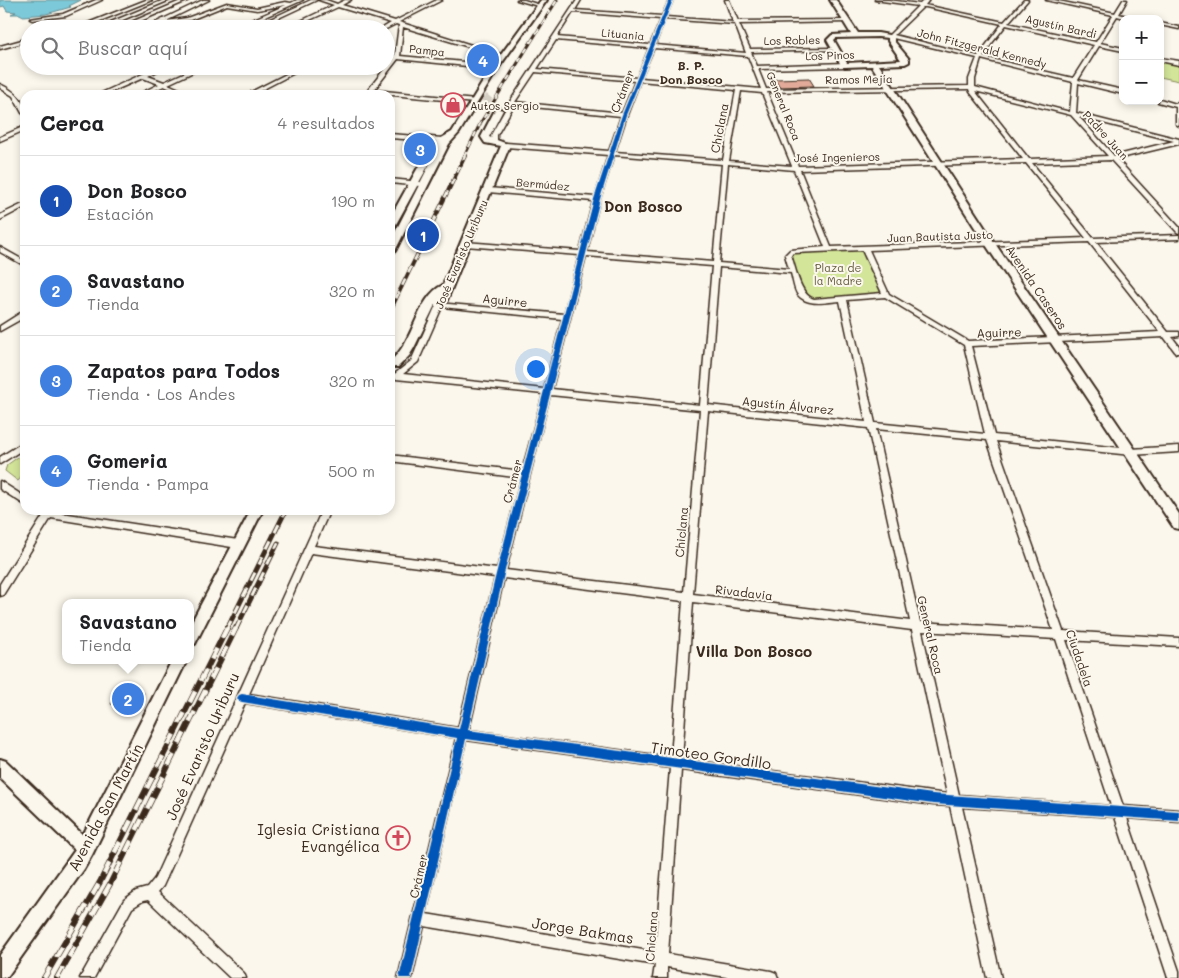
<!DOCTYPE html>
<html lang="es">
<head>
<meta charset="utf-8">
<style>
	body { margin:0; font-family:Mali,sans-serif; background:#f2f2f2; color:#202124 }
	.controls { position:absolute; right:15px; top:15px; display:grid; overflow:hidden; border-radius:10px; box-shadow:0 2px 8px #0003 }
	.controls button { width:45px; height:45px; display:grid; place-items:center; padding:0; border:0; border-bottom:1px solid #e0e0e0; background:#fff; color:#202124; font:25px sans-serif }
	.you { position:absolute; left:535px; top:368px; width:18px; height:18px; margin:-12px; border:4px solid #fff; border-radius:50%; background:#1a73e8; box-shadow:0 0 0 8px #1a73e833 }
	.badge { display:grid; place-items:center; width:32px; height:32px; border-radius:50%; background:#0b8043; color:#fff; font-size:16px; font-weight:700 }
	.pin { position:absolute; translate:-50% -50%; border:2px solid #fff; box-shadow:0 1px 5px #0006 }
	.popup { position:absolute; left:62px; top:599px; width:132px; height:65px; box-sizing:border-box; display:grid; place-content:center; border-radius:10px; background:#fff; filter:drop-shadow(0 1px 4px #0005); font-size:16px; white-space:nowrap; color:#757577 }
	.popup b { font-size:19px; color:#202124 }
	.popup::after { content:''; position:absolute; left:50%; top:100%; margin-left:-10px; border:10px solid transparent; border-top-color:#fff }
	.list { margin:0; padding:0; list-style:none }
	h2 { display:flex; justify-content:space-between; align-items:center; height:65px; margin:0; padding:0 20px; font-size:21px }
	h2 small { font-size:16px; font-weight:400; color:#757577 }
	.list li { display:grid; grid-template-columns:32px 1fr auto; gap:15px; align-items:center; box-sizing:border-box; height:90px; padding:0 20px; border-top:1px solid #e0e0e0 }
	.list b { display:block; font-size:19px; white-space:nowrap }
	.list p { margin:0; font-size:16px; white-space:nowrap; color:#757577 }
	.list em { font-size:16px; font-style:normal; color:#757577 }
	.icon { flex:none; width:28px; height:28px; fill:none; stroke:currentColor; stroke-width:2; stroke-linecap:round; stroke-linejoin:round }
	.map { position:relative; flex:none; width:1179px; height:978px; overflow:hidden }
	.search { position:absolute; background:#fff; box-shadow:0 2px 8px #0003; left:20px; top:20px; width:375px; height:55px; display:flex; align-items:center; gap:12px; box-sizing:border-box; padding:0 18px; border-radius:28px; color:#757577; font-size:19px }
	.panel { position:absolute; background:#fff; box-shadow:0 2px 8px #0003; left:20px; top:90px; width:375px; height:425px; border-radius:15px }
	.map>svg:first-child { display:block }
	.green { fill:#d3e599; stroke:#87885c }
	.water { fill:#7bc9d9; stroke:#61898e }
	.building { fill:#e2ab99; stroke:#3b2a1e }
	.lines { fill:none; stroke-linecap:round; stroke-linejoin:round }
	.secondary-tunnel { stroke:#d5cec3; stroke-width:8; stroke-dasharray:8 4; stroke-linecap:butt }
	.street-casing { stroke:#3b2a1e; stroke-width:3 }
	.secondary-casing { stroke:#3b2a1e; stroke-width:4 }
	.street { fill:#fbf7ec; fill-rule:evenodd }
	.secondary { fill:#fbf7ec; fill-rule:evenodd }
	.rail-far3-casing { stroke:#3b2a1e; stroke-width:3 }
	.rail-far2-casing { stroke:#3b2a1e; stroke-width:4 }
	.rail-far1-casing { stroke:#3b2a1e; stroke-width:5 }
	.rail-casing { stroke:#3b2a1e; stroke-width:6 }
	.rail-far3 { stroke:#fbf7ec; stroke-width:2; stroke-dasharray:5.5; stroke-linecap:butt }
	.rail-far2 { stroke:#fbf7ec; stroke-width:2.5; stroke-dasharray:7; stroke-linecap:butt }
	.rail-far1 { stroke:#fbf7ec; stroke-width:3; stroke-dasharray:9; stroke-linecap:butt }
	.rail { stroke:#fbf7ec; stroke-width:4.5; stroke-dasharray:12; stroke-linecap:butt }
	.cycleway-casing { stroke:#fbf7ec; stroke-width:3 }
	.cycleway { fill:#0057b8; fill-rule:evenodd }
	.labels { text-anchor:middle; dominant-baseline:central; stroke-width:4; stroke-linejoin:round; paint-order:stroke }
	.far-street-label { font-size:11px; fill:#3b2a1e; stroke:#fbf7ec }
	.far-poi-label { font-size:11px; fill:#3b2a1e; stroke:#fbf7ec; text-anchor:start }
	.far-park-label { font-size:11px; fill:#61593d; stroke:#fbf7ec }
	.far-quarter-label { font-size:12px; font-weight:bold; fill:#3b2a1e; stroke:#fbf7ec }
	.street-label { font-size:12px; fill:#3b2a1e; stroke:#fbf7ec }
	.far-district-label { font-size:15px; font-weight:bold; fill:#3b2a1e; stroke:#fbf7ec }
	.quarter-label { font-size:15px; font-weight:bold; fill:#3b2a1e; stroke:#fbf7ec }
	.near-street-label { font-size:15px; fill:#3b2a1e; stroke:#fbf7ec }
	.near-poi-label { font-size:15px; fill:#3b2a1e; stroke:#fbf7ec; text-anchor:end }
</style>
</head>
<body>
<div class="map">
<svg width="1179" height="978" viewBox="0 0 1179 978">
	<rect width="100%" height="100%" fill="#fbf7ec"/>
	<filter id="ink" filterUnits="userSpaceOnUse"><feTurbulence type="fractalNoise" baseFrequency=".02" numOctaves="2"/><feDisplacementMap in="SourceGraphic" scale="10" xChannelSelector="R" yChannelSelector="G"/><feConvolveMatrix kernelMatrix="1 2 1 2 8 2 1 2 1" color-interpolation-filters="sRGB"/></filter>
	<g filter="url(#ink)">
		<!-- green -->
		<path class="green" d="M1160,60L1179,64V81L1160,77Z
			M865,248L886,295L814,301L803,297L790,253Z
			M25,452V473L18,481L5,471L7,465Z"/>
		<!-- water -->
		<path class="water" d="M0,0H81L69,6L71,7L46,14L23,16L20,14H11L16,12L7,11L4,6L0,7Z"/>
		<!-- building -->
		<path class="building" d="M809,78L814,86L779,87L775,79Z
			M120,689L144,693L136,709L111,704Z"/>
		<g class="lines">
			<!-- secondary-tunnel -->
			<path class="secondary-tunnel" d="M484,97L499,110"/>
			<!-- street casing -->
			<g class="street-casing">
				<path id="street" d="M96,0H102L66,16L32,20L30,19L63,14Z
					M146,0H152L80,29H73Z
					M164,0H170L101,29H94Z
					M183,0H189L122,29H115Z
					M203,0H209L166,21L187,18L227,3L257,8L285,2L291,3L297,0H303L238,29H231L286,5L257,10L227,5L190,20L172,23H160L148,29H142Z
					M311,0H317L255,29H249Z
					M319,0H326L337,4L345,0H351L342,5L395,21L437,0H442L399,22L506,56L502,57L403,27L400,56L496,65L499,67L496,69L398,59L374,90L476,100L477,101L474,103L372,93L370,95H366L368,90L393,58H386V55H395L399,25L396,24L386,29H381L391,23L338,7L290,29H284L334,5Z
					M517,0H524L540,5L538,6Z
					M577,0H581L575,10L662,16L669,0H673L666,17L733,22L725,0H729L738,21L848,20V21L846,22L739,24L750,49L836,48L838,49L836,50L751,52L757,66L845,63L848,65L845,67L758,69L766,89L969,86V79L977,58L889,37V35L918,6L875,0H888L920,4L924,0H929L925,5L1004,22L1024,0H1028L1008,23L1096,42L1113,15L1046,0H1054L1115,13L1123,0H1127L1119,14L1138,19H1128L1117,16L1100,43L1123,48V51L1099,46L1078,80L1123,90V94L1078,83L1076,113L1179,139V144L1117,159L1179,227V233L1177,232L1111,160L1032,163L1093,238L1179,235V239L1096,242L1168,332H1179V336L1172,337L1179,346V353H1176L1164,337L971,346L994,435L1131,449L1179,446V452L1131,455L996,441L1063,631L1179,638V646L1066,640L1123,806L1179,810V822L1127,818L1179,971V978H1168L1115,817L962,807L1001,978H987L950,806L933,805L681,770L668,954L771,971L776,973L778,978H732L667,967V978H653L655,965L424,926L412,978H398L456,738L245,703L163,886L158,892L244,973L246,978H230L148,900L143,901L132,908L94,978H80L124,900L136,891L147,888L155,878L322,510H330L314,546L497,569L521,478L390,461V455L522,471L543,394L396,379L392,376L411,361L437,303L564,314L579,255L465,246L462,244L465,242L580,251L593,201L488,192L485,190L488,188L595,197L608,155L506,147L503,145L506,143L609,151L621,116L514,105L497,135V145L492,144L491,135L509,103ZM923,7H926L1002,24L978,56L894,35ZM573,12L661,19L650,45L557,37ZM665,19L735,24L746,53L655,45ZM1006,25L1094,45L1073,78L983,57L992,43ZM556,40L649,48L637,78L537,69ZM654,48L748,56L761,89L641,78ZM981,59L1073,82L1070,112L975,87V79ZM535,72L635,81L622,113L515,102ZM640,81L736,90L723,160L615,152L627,115ZM967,89H969L970,92L1023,159L798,166L767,92ZM741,91L762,93L792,166L729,161ZM975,91L1071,115L1108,156L1029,159ZM1079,117L1174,141L1114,156ZM614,155L722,164L713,262L587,252L600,199ZM1026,163L1086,238L831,247L800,170ZM728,164L794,170L825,247L790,250L785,255L789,269L719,263ZM1089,242L1160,332L968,341L889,294L869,250ZM862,250L882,293L814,299C800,295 796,269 791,255L794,253ZM586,256L712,266L700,405L552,389ZM719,267L791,273C793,280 794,290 798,295C808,307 827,302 840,301L866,422L708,405ZM885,297L964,345L985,434L875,423L847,300ZM442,307L562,319L544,389L403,374L418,362ZM550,395L700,410L684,592L506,570ZM708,411L868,428L910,621L693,594ZM876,429L987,440L1053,630L920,622ZM311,553L495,577L458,728L249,694ZM504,578L683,601L671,757L469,730ZM693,602L912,630L947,794L682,759ZM922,631L1056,639L1111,806L959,795ZM466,740L670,768L655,952L426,914Z
					M1160,23L1179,27V29L1160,25Z
					M29,38V41L0,49V46Z
					M1160,58L1179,61V65L1160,61Z
					M160,66H167L148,76L164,82L199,66H206L168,84L193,95H185L164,86L144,95H137L159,84L143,78L104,95H97Z
					M302,66H308L252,95H245Z
					M0,84C13,90 25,99 25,115L22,113L13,96L0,88Z
					M1160,99L1176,104L1179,101V126L1176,124V107L1158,102L1160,101Z
					M25,126V130L0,141V137Z
					M390,134L443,138L446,140L443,142L390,138Z
					M390,179L420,182L423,184L420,186L390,183Z
					M25,203V207L0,220V215Z
					M390,234L400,236L401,237L398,239L390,238Z
					M0,247L25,261V266L0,252Z
					M22,312H25V317L0,331V326Z
					M25,441V448L0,464V457Z
					M0,481L25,497V505L0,489Z
					M32,510H55V512L238,540L241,541L243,544L241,547L238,548L51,518L3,595L0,596V584L43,516L33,512Z"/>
			</g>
			<!-- secondary casing -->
			<g class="secondary-casing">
				<path id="secondary" d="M541,0H547L499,67L459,133L449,144L395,251L390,254V242L439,146L395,226L390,229V218L431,144L452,132L492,67Z
					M830,0H836L858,33H878L894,36V41L909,59V62L905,64L879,65L996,245L1179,514V529L1174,528L986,245L872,66L845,67L841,65L827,40L832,35L851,34ZM878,37L888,38V41L901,60L847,63L834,40L836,38Z
					M496,108L503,110L489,137L510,145L445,305L440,308L435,305L414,348L409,356L398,367H390V361C414,344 417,296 443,285L501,146L485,143L481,137Z
					M251,510H263L195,644L190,646V625Z
					M172,660H187L92,855L84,869L7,977L0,978V955L75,850L0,778V759L6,761L83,835Z"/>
			</g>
			<!-- street -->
			<use href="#street" class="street"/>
			<!-- secondary -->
			<use href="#secondary" class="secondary"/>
			<!-- rail-far3 casing -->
			<g class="rail-far3-casing">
				<path id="rail-far3" d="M464,157L481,122L557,0"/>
			</g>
			<!-- rail-far2 casing -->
			<g class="rail-far2-casing">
				<path id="rail-far2" d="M390,311L465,156"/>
			</g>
			<!-- rail-far1 casing -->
			<g class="rail-far1-casing">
				<path id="rail-far1" d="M227,629L286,510
					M236,629L278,543"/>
			</g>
			<!-- rail casing -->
			<g class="rail-casing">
				<path id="rail" d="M44,978L100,882L227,628
					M57,978L110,884L236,628"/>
			</g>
			<!-- rail-far3 -->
			<use href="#rail-far3" class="rail-far3"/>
			<!-- rail-far2 -->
			<use href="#rail-far2" class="rail-far2"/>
			<!-- rail-far1 -->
			<use href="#rail-far1" class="rail-far1"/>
			<!-- rail -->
			<use href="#rail" class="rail"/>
			<!-- cycleway casing -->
			<g class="cycleway-casing">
				<path id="cycleway" d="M669,0H673L626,115L600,199L504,574L468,730L933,794L1179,811V821L933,804L466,739L411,978H399L457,738L242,702L239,701L237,698L239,695L242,694L459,729L496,574L594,199L622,115Z"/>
			</g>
			<!-- cycleway -->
			<use href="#cycleway" class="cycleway"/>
		</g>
	</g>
	<!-- icons -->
	<defs>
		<g id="shop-ring" transform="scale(1.25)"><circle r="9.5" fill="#fbf7ec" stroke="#d1495b" stroke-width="1.5"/><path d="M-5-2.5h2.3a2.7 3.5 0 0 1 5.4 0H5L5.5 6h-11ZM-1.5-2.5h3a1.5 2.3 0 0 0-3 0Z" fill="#d1495b"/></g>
		<g id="church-ring" transform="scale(1.25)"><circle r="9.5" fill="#fbf7ec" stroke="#d1495b" stroke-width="1.5"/><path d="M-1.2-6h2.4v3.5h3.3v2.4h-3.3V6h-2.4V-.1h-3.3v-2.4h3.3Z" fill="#d1495b"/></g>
	</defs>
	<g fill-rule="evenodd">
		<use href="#shop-ring" x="453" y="105"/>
		<use href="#church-ring" x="398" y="838"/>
	</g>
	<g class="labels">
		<!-- far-street labels -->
		<g class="far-street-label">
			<text transform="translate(1061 26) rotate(13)">Agustín Bardi</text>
			<text transform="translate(623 34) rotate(5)">Lituania</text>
			<text transform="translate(792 40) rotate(-1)">Los Robles</text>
			<text transform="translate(982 48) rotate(14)">John Fitzgerald Kennedy</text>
			<text transform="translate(427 50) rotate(6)">Pampa</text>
			<text transform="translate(830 55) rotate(-2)">Los Pinos</text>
			<text transform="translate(859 79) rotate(-1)">Ramos Mejía</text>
			<text transform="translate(784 106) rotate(68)">General Roca</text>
			<text transform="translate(1106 135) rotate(48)">Padre Juan</text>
			<text transform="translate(837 157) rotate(-1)">José Ingenieros</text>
			<text transform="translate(543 184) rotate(5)">Bermúdez</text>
			<text transform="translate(940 236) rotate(-2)">Juan Bautista Justo</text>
			<text transform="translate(461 254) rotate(-67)">José Evaristo Uriburu</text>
		</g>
		<!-- far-poi labels -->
		<g class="far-poi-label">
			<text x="470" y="105">Autos Sergio</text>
		</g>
		<!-- far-park labels -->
		<g class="far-park-label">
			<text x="838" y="267">Plaza de<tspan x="838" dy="13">la Madre</tspan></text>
		</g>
		<!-- far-quarter labels -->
		<g class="far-quarter-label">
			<text x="691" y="65">B. P.<tspan x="691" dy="14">Don Bosco</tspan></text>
		</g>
		<!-- street labels -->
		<g class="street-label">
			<text transform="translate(622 91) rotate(-68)">Crámer</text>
			<text transform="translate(719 128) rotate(-79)">Chiclana</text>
			<text transform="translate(1037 287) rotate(56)">Avenida Caseros</text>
			<text transform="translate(505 300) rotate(6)">Aguirre</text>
			<text transform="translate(999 332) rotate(-2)">Aguirre</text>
			<text transform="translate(788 405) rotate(6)">Agustín Álvarez</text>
			<text transform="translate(512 481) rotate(-75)">Crámer</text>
			<text transform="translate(681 532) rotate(-85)">Chiclana</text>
			<text transform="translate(744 592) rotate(7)">Rivadavia</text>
			<text transform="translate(931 635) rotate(77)">General Roca</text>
			<text transform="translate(1080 658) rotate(71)">Ciudadela</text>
			<text transform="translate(418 876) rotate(-77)">Crámer</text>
			<text transform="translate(651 936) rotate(-86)">Chiclana</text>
		</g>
		<!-- far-district labels -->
		<g class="far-district-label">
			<text x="643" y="206">Don Bosco</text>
		</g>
		<!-- quarter labels -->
		<g class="quarter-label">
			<text x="754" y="651">Villa Don Bosco</text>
		</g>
		<!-- near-street labels -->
		<g class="near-street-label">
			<text transform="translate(202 746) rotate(-66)">José Evaristo Uriburu</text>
			<text transform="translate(711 755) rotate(8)">Timoteo Gordillo</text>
			<text transform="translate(105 807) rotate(-62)">Avenida San Martín</text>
			<text transform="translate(583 930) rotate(9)">Jorge Bakmas</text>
		</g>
		<!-- near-poi labels -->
		<g class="near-poi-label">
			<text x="380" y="829">Iglesia Cristiana<tspan x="380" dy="17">Evangélica</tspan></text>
		</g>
	</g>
</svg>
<div class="controls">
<button>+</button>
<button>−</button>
</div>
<div class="you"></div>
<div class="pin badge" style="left:423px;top:235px;background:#1a4fb4">1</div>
<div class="pin badge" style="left:128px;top:699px;background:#3f7fe0">2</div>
<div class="popup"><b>Savastano</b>Tienda</div>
<div class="pin badge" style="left:420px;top:149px;background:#3f7fe0">3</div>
<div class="pin badge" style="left:483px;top:60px;background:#3f7fe0">4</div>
<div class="search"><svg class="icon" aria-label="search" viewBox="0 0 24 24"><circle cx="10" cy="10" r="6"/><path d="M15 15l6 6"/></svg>Buscar aquí</div>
<section class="panel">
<h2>Cerca<small>4 resultados</small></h2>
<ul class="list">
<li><span class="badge" style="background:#1a4fb4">1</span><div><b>Don Bosco</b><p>Estación</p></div><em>190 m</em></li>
<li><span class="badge" style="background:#3f7fe0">2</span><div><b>Savastano</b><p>Tienda</p></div><em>320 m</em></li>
<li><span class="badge" style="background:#3f7fe0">3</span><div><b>Zapatos para Todos</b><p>Tienda · Los Andes</p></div><em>320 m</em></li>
<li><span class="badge" style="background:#3f7fe0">4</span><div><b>Gomeria</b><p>Tienda · Pampa</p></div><em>500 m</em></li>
</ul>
</section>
</div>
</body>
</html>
